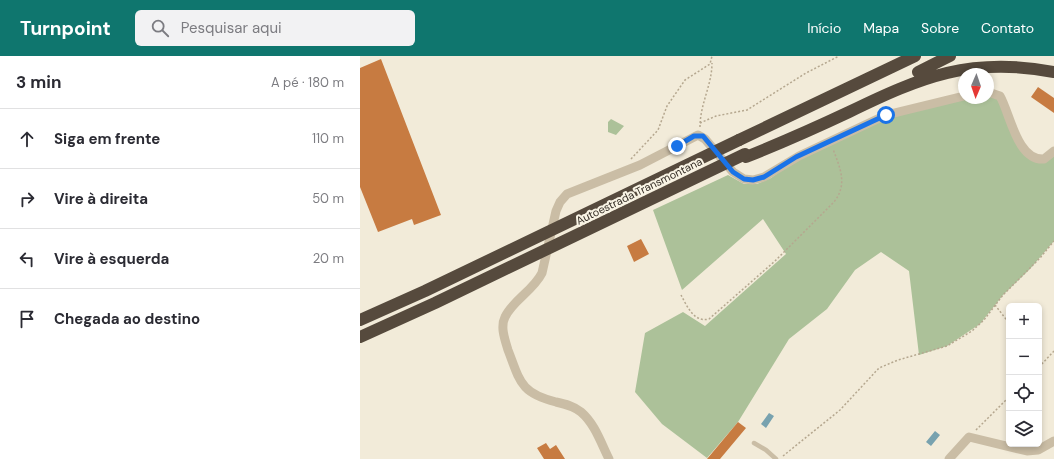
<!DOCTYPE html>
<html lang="pt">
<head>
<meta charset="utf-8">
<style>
	body { margin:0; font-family:"DM Sans",sans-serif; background:#f2f2f3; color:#2b2b33 }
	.controls { position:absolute; right:12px; bottom:12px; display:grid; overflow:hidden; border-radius:6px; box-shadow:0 2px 6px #0003 }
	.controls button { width:36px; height:36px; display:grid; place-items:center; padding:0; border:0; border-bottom:1px solid #e1e1e2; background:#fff; color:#2b2b33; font:20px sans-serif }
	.compass { position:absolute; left:598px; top:12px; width:36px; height:36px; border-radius:50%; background:#fff; box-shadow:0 2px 6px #0003; rotate:182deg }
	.stop { position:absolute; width:12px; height:12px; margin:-9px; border:3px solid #1a73e8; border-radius:50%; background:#fff }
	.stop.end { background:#1a73e8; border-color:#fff; box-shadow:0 1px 4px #0008 }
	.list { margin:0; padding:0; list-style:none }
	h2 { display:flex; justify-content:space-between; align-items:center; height:52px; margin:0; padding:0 16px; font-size:17px }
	h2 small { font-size:13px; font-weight:400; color:#7c7c81 }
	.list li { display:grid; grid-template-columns:26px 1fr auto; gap:12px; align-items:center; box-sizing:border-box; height:60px; padding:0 16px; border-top:1px solid #e1e1e2 }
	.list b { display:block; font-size:15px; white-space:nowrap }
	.list em { font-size:13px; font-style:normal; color:#7c7c81 }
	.icon { flex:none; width:22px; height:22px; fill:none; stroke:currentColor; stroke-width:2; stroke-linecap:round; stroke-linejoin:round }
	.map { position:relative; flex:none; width:694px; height:403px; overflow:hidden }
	header { display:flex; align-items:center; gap:24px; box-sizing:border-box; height:56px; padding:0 20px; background:#0f766e; color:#fff }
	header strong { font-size:19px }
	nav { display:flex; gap:22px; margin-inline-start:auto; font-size:14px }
	.search { width:280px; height:36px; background:#f2f2f3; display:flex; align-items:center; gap:10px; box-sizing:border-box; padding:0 14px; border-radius:6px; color:#7c7c81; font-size:15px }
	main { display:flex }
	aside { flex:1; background:#fff }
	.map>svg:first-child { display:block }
	.green { fill:#acc199 }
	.water { fill:#78a2af }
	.building { fill:#c77b41 }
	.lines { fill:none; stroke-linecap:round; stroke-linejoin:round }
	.path { stroke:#b5a78f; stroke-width:1.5; stroke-dasharray:2 2; stroke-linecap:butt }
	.service { stroke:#cabda5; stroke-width:4.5 }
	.minor { stroke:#cabda5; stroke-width:9 }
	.motorway { stroke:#564a3d; stroke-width:12 }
	.motorway-bridge { stroke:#564a3d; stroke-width:12 }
	.route { stroke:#1a73e8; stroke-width:5 }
	.labels { text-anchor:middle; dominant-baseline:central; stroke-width:4; stroke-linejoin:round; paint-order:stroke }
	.street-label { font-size:11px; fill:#352e26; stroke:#f9f4e5 }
</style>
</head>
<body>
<header>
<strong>Turnpoint</strong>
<div class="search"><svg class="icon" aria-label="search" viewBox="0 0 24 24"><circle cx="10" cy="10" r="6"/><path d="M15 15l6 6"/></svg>Pesquisar aqui</div>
<nav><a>Início</a><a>Mapa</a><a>Sobre</a><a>Contato</a></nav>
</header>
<main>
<aside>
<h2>3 min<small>A pé · 180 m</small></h2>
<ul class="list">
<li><svg class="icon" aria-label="ahead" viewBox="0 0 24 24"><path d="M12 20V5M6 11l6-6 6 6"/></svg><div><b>Siga em frente</b></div><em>110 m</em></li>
<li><svg class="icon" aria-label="right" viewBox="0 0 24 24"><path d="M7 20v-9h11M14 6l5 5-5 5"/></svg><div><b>Vire à direita</b></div><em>50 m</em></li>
<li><svg class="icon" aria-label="left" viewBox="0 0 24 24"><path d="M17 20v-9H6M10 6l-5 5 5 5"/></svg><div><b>Vire à esquerda</b></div><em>20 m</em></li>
<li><svg class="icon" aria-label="arrive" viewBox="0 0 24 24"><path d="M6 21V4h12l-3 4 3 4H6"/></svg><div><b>Chegada ao destino</b></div></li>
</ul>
</aside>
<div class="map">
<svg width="694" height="403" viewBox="0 0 694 403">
	<rect width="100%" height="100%" fill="#f2ebd9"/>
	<!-- green -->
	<path class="green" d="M628,39L636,41L670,103C680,109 686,108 694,99V185L670,213L643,239L620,268L587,290L559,299L549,215L521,196L495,214L467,253L429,283L378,366L347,402L302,368L275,336L285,277L323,256L345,270L426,198L403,163L322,234L293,154L368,119L384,128H397L411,122L430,108L520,64L604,42H628Z
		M251,63L264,70L256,79L248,76V66Z"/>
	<!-- water -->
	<path class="water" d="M409,357L414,360L406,372L401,368Z
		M575,375L580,379L571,390L566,386Z"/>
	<!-- building -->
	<path class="building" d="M21,3L81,159L54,169L52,163L18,176L0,131V12Z
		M678,31L694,42V57L671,41Z
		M281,183L289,198L274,206L267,190Z
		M378,366L386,372L360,403H347Z
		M186,387L190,393L196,389L205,403H184L177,392Z"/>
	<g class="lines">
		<!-- path -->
		<path class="path" d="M340,67L356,60L387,54L446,17L479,0
			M340,71C340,48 352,29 352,7
			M271,103L298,74L307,50L325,24L350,8L352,0
			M321,239C327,250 334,267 349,263L415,205L474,146C488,128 480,112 473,93
			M635,249L649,267
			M679,305L682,308
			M679,311L694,295
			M616,374L649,341
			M423,400L480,354L519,312L538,304L587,290L612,275L624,264L643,239L680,202L694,185"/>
		<!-- service -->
		<path class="service" d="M394,387L406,394L416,403"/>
		<!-- minor -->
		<path class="minor" d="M628,36L640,40C650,57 657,105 684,103L694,95
			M249,403C241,387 235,368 221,356C214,350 205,348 196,346C160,337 160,325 148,294C145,284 140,271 145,261C153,244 173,235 182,217L196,155L200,146L207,138L280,109L338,79L345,83L373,116L384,123L393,124L404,121L439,100L526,59L604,40
			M589,403L609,381L667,395L678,394L694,385"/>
		<!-- motorway -->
		<path class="motorway" d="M558,16L590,0
			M379,84L555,0
			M386,101C421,87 455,72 489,56C561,21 611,0 694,16"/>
		<!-- motorway-bridge -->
		<path class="motorway-bridge" d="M0,264L65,235L379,84
			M0,281L75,247L385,98"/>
	</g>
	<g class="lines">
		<!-- route -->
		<path class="route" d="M317,90L334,80H343L373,116L384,123L393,124L404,121L436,101L526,59"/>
	</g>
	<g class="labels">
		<!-- street labels -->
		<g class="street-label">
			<text transform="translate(279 135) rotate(-26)">Autoestrada Transmontana</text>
		</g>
	</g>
</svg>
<div class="controls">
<button>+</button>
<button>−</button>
<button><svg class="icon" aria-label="locate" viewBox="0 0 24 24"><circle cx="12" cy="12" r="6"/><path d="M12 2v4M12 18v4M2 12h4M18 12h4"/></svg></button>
<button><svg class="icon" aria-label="layers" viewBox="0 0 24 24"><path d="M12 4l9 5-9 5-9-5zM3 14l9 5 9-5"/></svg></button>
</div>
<svg class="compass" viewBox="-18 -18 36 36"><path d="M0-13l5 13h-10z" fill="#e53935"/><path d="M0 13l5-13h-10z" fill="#7c7c81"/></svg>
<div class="stop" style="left:526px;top:59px"></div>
<div class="stop end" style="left:317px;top:90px"></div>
</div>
</main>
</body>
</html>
